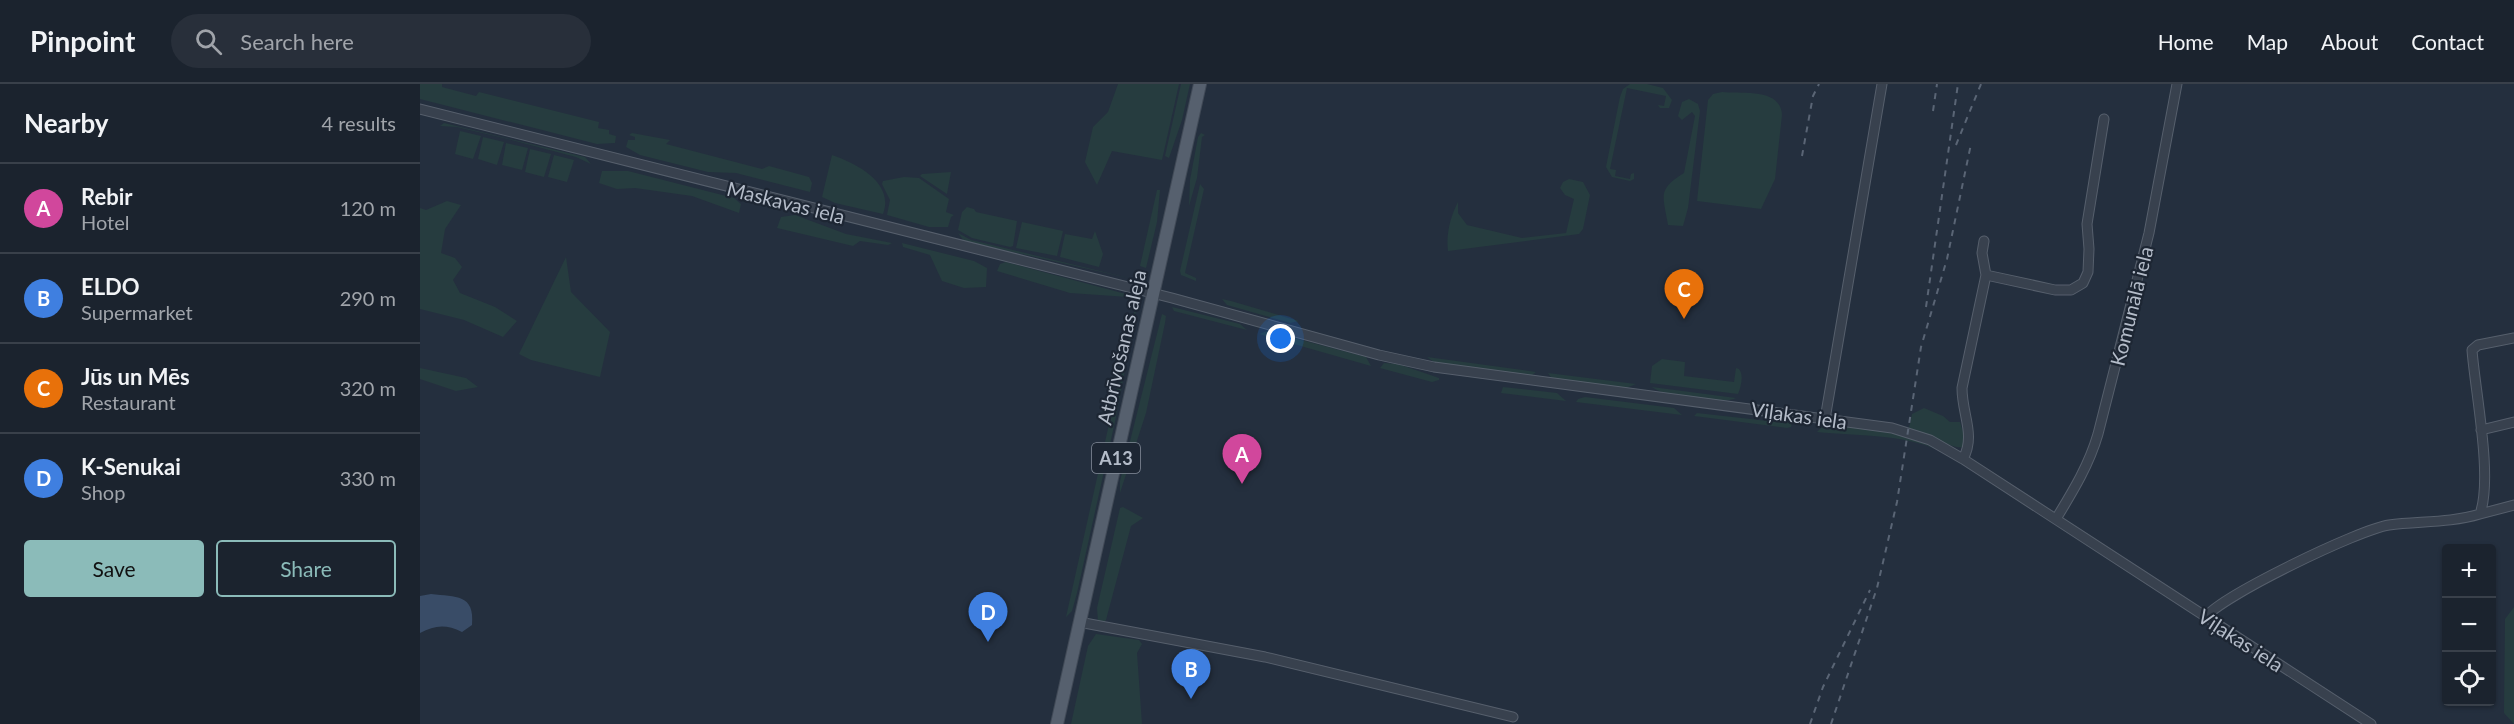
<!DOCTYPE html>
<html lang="en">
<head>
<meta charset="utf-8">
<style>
	body { margin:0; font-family:Lato,sans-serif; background:#282f3a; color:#f1f3f6 }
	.controls { position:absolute; right:18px; bottom:18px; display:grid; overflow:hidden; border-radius:6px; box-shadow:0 2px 4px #0004 }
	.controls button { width:54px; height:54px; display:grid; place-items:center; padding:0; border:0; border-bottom:2px solid #39404a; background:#1b232e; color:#f1f3f6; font:30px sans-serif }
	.you { position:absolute; left:861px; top:255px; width:21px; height:21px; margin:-15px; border:4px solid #fff; border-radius:50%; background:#1a73e8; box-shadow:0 0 0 9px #1a73e833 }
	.badge { display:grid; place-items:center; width:39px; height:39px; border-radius:50%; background:#8bbbb9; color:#fff; font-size:20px; font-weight:700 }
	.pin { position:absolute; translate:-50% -50px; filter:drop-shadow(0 2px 3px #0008) }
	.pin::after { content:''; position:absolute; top:32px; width:21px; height:18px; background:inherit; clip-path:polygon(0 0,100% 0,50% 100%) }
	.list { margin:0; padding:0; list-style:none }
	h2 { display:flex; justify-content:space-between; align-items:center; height:78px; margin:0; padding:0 24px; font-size:26px }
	h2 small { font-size:20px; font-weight:400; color:#a0a4aa }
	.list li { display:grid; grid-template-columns:39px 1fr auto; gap:18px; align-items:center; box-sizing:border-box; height:90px; padding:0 24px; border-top:2px solid #39404a }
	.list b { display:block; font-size:22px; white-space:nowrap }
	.list p { margin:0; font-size:20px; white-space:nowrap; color:#a0a4aa }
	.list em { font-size:20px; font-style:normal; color:#a0a4aa }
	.actions { display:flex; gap:12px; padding:18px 24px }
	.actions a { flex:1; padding:14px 0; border:2px solid #8bbbb9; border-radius:6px; text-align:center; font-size:21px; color:#8bbbb9 }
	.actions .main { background:#8bbbb9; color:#111 }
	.icon { flex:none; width:33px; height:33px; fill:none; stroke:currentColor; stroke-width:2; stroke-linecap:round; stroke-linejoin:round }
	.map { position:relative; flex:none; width:2094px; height:640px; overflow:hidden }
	header { display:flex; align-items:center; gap:36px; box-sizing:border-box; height:84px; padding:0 30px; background:#1b232e; border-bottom:2px solid #39404a }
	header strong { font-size:28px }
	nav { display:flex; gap:33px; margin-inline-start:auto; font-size:21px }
	.search { width:420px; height:54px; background:#282f3a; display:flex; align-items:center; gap:15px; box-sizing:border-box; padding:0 21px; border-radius:33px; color:#a0a4aa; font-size:22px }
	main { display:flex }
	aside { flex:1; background:#1b232e }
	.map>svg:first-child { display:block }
	.green { fill:#263c3f }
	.water { fill:#394c67 }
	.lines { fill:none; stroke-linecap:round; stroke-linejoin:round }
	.minor-casing { stroke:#565f6c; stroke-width:11 }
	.major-casing { stroke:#414a57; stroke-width:14 }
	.minor { stroke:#38414e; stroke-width:9 }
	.major { stroke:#56606e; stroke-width:12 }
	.rail { stroke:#5a6575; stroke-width:2; stroke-dasharray:6 6; stroke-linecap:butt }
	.labels { text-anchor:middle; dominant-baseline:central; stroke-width:4.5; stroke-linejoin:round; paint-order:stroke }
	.shield { fill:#1d2633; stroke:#878f9c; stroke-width:1.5 }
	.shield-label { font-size:18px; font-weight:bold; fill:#b4bcc9 }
	.street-label { font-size:20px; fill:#b4bcc9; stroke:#1d2633 }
</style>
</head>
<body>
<header>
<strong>Pinpoint</strong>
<div class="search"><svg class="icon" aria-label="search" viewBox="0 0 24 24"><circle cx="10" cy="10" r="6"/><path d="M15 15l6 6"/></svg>Search here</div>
<nav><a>Home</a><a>Map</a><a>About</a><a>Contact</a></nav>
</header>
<main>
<aside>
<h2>Nearby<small>4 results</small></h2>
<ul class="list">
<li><span class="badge" style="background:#d1479c">A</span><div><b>Rebir</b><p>Hotel</p></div><em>120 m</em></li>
<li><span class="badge" style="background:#3f7fe0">B</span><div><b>ELDO</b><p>Supermarket</p></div><em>290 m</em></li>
<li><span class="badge" style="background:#e8710a">C</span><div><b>Jūs un Mēs</b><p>Restaurant</p></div><em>320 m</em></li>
<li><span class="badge" style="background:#3f7fe0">D</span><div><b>K-Senukai</b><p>Shop</p></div><em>330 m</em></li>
</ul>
<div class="actions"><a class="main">Save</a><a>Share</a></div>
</aside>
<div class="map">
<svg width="2094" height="640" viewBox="0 0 2094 640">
	<rect width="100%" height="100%" fill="#242f3e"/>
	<!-- green -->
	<path class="green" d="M0,0H22V3L56,12L59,8L179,38L178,44L189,46V50L196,52L195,59L177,60L0,15Z
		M698,0H759L742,76L692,67L677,101L665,78L673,43L688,28Z
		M761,0H770L762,36L749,74L745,72Z
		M1210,0H1227L1243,4L1252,16L1249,24H1240L1238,21L1244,22L1246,12L1207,4L1190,85L1196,86L1195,92L1210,95L1211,90L1214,89V95L1210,97L1192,93L1186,83L1200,13L1203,5Z
		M1302,8C1323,10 1361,4 1362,31L1355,95L1341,125L1277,117L1288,16L1293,10Z
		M1269,15L1278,20L1280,27L1268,124L1263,142L1248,141C1243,111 1237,106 1264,89L1275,32L1272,28L1262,36L1258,32L1262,18Z
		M24,39L165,73L171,80L156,73L88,55L37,43L20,42Z
		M40,47L61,52L53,75L35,70Z
		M212,49L250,56L246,60L342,85L349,82L389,93L392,99L390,108L316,89L288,88L220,71L206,63L208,56H215V53L209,51Z
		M781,49L785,51L782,53L777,94L769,122L770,96L778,53Z
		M63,53L84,58L77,81L58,75Z
		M86,59L108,64L102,86L82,81Z
		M110,65L131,70L124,93L105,88Z
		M134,71L154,76L147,98L128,93Z
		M412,71C436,79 475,99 463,130L415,119L402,113Z
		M182,87H208L314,114L321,120L319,129L272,112L215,104L197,105L179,99Z
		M531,88L527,110L500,92L502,90Z
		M484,93L499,94L529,115L526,128L534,131L531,133L528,143H509L467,131L470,116L462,100L463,97Z
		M1149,95L1163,98L1170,111L1163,145L1159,150L1028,167C1026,151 1030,133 1038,118V129L1047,141L1102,154L1146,149L1154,115L1145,111L1140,104L1143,98Z
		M780,100L784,105L765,189L776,194V197L761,191L760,187Z
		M737,106H740L737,138L726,184L720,182Z
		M27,117L41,121L25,145L21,169L35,174L42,183L33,196L40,209L75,223L97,237L83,253L44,236L0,225V124L6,126Z
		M547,123L554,125L556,128L597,137L593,162L590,163L552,154L538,146L542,128Z
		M375,131L426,150L472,159L468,161L440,157L433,162L357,144L361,133Z
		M602,138L643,147L637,172L596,164Z
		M675,147L683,170L679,183L640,173L645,150L672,155Z
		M538,149L551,156L713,195L544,157Z
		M482,159L554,177L567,184L566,203L544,204L522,197L510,171L483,163Z
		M146,173L151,208L190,248L180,293L111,276L99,270Z
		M586,178L706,210L708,213L650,209L577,187L580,180Z
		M802,215L811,217L879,237L870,239L807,221Z
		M752,223L820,240L827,246L754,227Z
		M716,227L696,333L657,509L652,527L646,533L714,228Z
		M742,230L746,232L745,239L726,329L700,409V397Z
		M847,247L946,273L951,282L839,250Z
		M1007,273L1116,288L1111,292L1015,279Z
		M1242,275L1265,278L1264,292L1314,298L1316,284L1319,285C1324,291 1321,303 1318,310L1230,299L1232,282Z
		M964,279L978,280L1019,294V296L1012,298L960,284Z
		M0,284L46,294L58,303L36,307L0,295Z
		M1128,289L1216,300L1206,304L1132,295Z
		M1083,303L1137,309L1146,317L1081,309Z
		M1232,303L1316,314C1304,321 1242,312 1232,303Z
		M1165,313L1254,324L1262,331L1156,318L1158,315Z
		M1504,324L1523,332L1530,338H1540L1546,358L1544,363C1532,366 1503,348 1489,344L1492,330Z
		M1277,329L1357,338L1373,336L1371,343L1367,344L1274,332Z
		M1405,340C1444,343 1483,348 1518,366C1482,350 1437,352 1397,348Z
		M703,423L723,434L711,442L686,536L683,539L678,538L677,524L700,424Z
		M2094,523V640L2084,629L2085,535Z
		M676,550L719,556L722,560L717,569L722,640H651L668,562Z"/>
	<!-- water -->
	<path class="water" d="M11,510C36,513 55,510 52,541L42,548C26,540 15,541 0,549V512Z"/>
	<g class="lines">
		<!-- minor casing -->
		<g class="minor-casing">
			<path id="minor" d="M0,25L752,214L959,271L1014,283L1472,344L1510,356L1543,375L1951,640
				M1566,191L1635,206H1651L1663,199L1668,188L1669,165L1667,140L1684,35
				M1405,335L1462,0
				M2061,346L2094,338
				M1543,375C1556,351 1542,331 1542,304L1566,191L1562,169L1564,157
				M2060,430L2094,421
				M1636,435C1653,407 1669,381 1678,350L1729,149L1757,0
				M1785,534C1799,513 1940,445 1969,441C1999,437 2030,439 2060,430C2073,393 2055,307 2052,266L2058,261L2094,254
				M659,538L845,573L1093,633"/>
		</g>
		<!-- major casing -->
		<g class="major-casing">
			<path id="major" d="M637,640L780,0"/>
		</g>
		<!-- minor -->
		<use href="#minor" class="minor"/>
		<!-- major -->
		<use href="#major" class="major"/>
		<!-- rail -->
		<path class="rail" d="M1513,27L1517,0
			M1536,61L1561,0
			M1382,72L1393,12L1399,0
			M1506,223L1538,0
			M1390,640L1403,603L1450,506
			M1411,640L1457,504L1477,418L1501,263L1527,175L1551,60"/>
	</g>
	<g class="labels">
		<!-- shield labels -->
		<rect class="shield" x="672" y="359" width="48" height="30" rx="4.5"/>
		<g class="shield-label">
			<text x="696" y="374">A13</text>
		</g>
		<!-- street labels -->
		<g class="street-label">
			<text transform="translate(366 118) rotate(14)">Maskavas iela</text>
			<text transform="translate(1711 222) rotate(-76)">Komunālā iela</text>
			<text transform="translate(701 263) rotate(-77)">Atbrīvošanas aleja</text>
			<text transform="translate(1379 331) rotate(8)">Viļakas iela</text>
			<text transform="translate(1821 556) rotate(33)">Viļakas iela</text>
		</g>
	</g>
</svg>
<div class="controls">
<button>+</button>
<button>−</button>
<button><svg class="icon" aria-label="locate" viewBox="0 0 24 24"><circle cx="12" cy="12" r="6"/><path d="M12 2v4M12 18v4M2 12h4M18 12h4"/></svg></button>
</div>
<div class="you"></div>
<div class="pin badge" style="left:822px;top:400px;background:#d1479c">A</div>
<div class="pin badge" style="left:771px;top:615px;background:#3f7fe0">B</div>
<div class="pin badge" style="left:1264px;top:235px;background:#e8710a">C</div>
<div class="pin badge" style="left:568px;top:558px;background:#3f7fe0">D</div>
</div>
</main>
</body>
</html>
